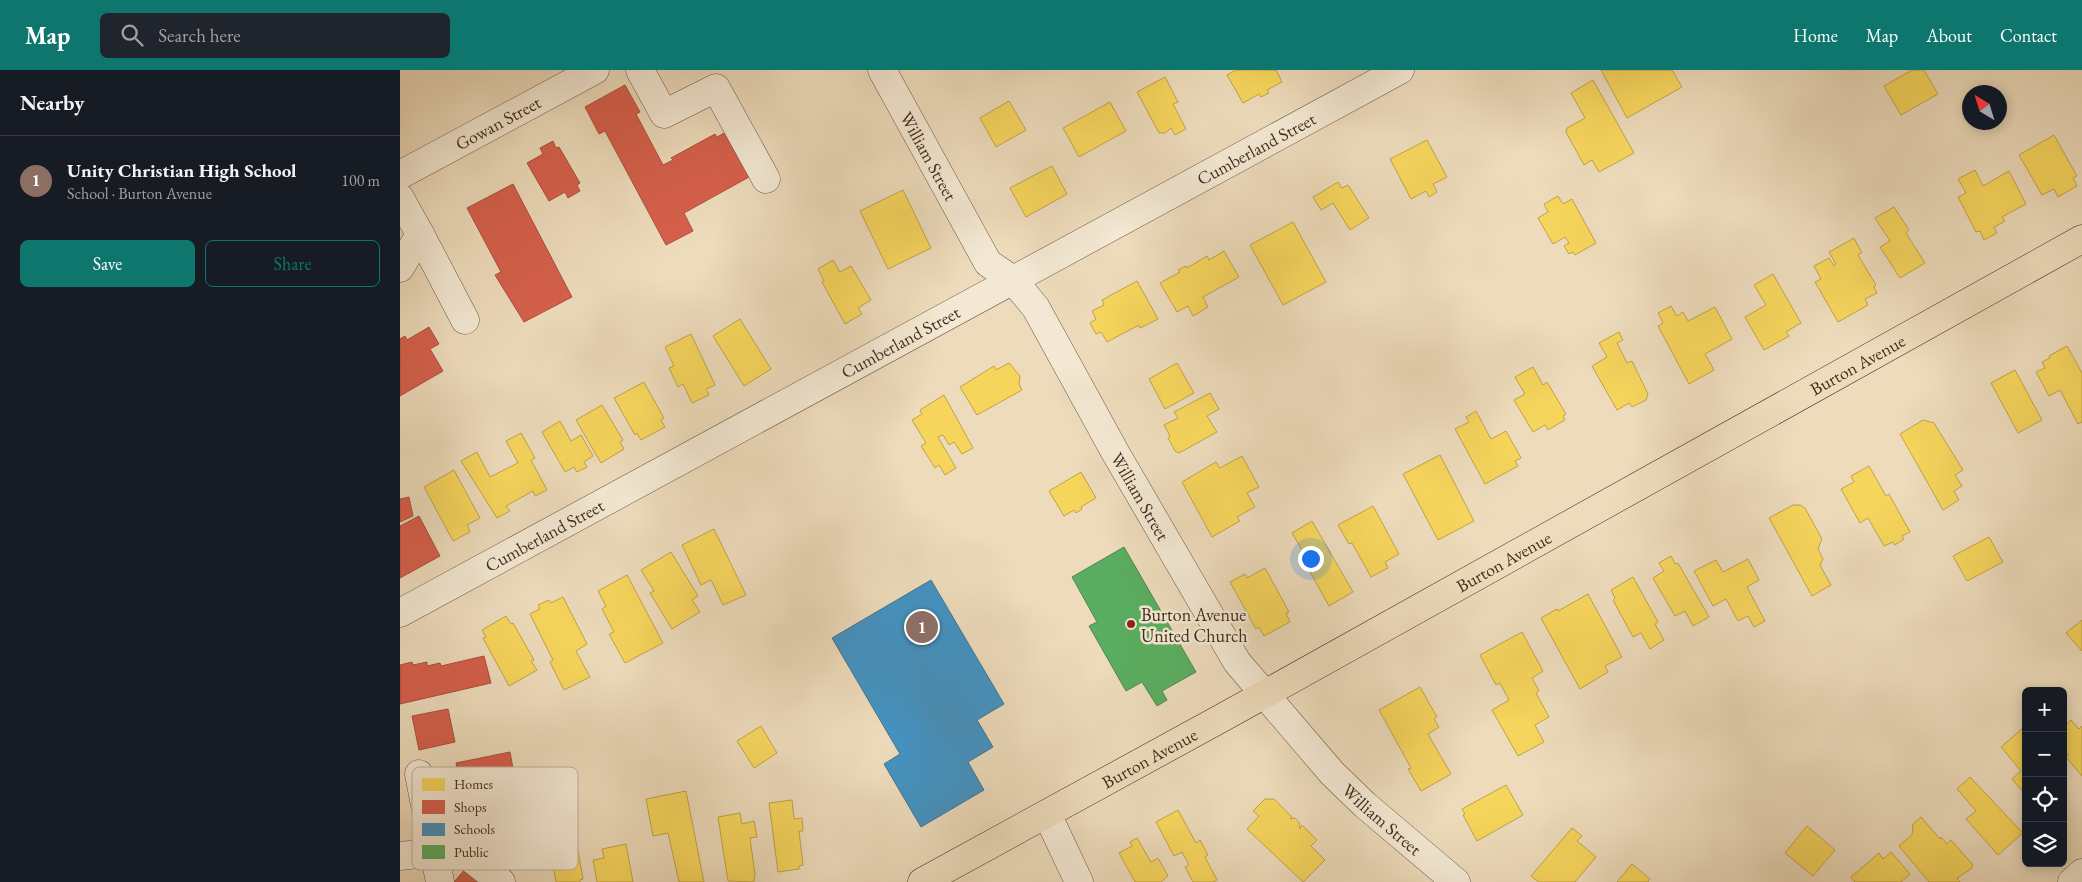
<!DOCTYPE html>
<html lang="en">
<head>
<meta charset="utf-8">
<style>
	body { margin:0; font-family:"EB Garamond",serif; background:#20242c; color:#f1f3f6 }
	.controls { position:absolute; right:15px; bottom:15px; display:grid; overflow:hidden; border-radius:8px; box-shadow:0 2px 12px #0003 }
	.controls button { width:45px; height:45px; display:grid; place-items:center; padding:0; border:0; border-bottom:1px solid #363941; background:#171b24; color:#f1f3f6; font:25px sans-serif }
	.compass { position:absolute; left:1562px; top:15px; width:45px; height:45px; border-radius:50%; background:#171b24; box-shadow:0 2px 12px #0003; rotate:322deg }
	.you { position:absolute; left:910px; top:488px; width:18px; height:18px; margin:-12px; border:4px solid #fff; border-radius:50%; background:#1a73e8; box-shadow:0 0 0 8px #1a73e833 }
	.badge { display:grid; place-items:center; width:32px; height:32px; border-radius:50%; background:#0f766e; color:#fff; font-size:16px; font-weight:700 }
	.pin { position:absolute; translate:-50% -50%; border:2px solid #fff; box-shadow:0 1px 5px #0006 }
	.list { margin:0; padding:0; list-style:none }
	h2 { display:flex; justify-content:space-between; align-items:center; height:65px; margin:0; padding:0 20px; font-size:21px }
	h2 small { font-size:16px; font-weight:400; color:#9ea1a6 }
	.list li { display:grid; grid-template-columns:32px 1fr auto; gap:15px; align-items:center; box-sizing:border-box; height:90px; padding:0 20px; border-top:1px solid #363941 }
	.list b { display:block; font-size:19px; white-space:nowrap }
	.list p { margin:0; font-size:16px; white-space:nowrap; color:#9ea1a6 }
	.list em { font-size:16px; font-style:normal; color:#9ea1a6 }
	.actions { display:flex; gap:10px; padding:15px 20px }
	.actions a { flex:1; padding:11px 0; border:1px solid #0f766e; border-radius:8px; text-align:center; font-size:18px; color:#0f766e }
	.actions .main { background:#0f766e; color:#fff }
	.icon { flex:none; width:28px; height:28px; fill:none; stroke:currentColor; stroke-width:2; stroke-linecap:round; stroke-linejoin:round }
	.map { position:relative; flex:none; width:1682px; height:812px; overflow:hidden }
	header { display:flex; align-items:center; gap:30px; box-sizing:border-box; height:70px; padding:0 25px; background:#0f766e; color:#fff }
	header strong { font-size:24px }
	nav { display:flex; gap:28px; margin-inline-start:auto; font-size:18px }
	.search { width:350px; height:45px; background:#20242c; display:flex; align-items:center; gap:12px; box-sizing:border-box; padding:0 18px; border-radius:8px; color:#9ea1a6; font-size:19px }
	main { display:flex }
	aside { flex:1; background:#171b24 }
	.map>svg:first-child { display:block }
	.homes { fill:#f6d55c; stroke:#c0a249 }
	.shops { fill:#d6604d; stroke:#aa503e }
	.schools { fill:#4393c3; stroke:#437491 }
	.public { fill:#5aae61; stroke:#53874c }
	.lines { fill:none; stroke-linecap:round; stroke-linejoin:round }
	.minor-casing { stroke:#6e5844; stroke-width:29 }
	.major-casing { stroke:#432c1c; stroke-width:29 }
	.minor { stroke:#f3e8d3; stroke-width:28 }
	.major { stroke:#eddbbb; stroke-width:28 }
	.poi-dot { fill:#8f2418; stroke:#f3e8d3; stroke-width:2 }
	.labels { text-anchor:middle; dominant-baseline:central; stroke-width:5; stroke-linejoin:round; paint-order:stroke }
	.street-label { font-size:18px; fill:#432c1c; stroke:#f3e8d3 }
	.poi-label { font-size:18px; fill:#432c1c; stroke:#f3e8d3; text-anchor:start }
	.key { fill:#f3e8d3; stroke:#beb09c; stroke-width:1 }
	.key-label { font-size:14px; fill:#432c1c }
</style>
</head>
<body>
<header>
<strong>Map</strong>
<div class="search"><svg class="icon" aria-label="search" viewBox="0 0 24 24"><circle cx="10" cy="10" r="6"/><path d="M15 15l6 6"/></svg>Search here</div>
<nav><a>Home</a><a>Map</a><a>About</a><a>Contact</a></nav>
</header>
<main>
<aside>
<h2>Nearby<small></small></h2>
<ul class="list">
<li><span class="badge" style="background:#8d6e63">1</span><div><b>Unity Christian High School</b><p>School · Burton Avenue</p></div><em>100 m</em></li>
</ul>
<div class="actions"><a class="main">Save</a><a>Share</a></div>
</aside>
<div class="map">
<svg width="1682" height="812" viewBox="0 0 1682 812">
	<rect width="100%" height="100%" fill="#eddbbb"/>
	<filter id="stains"><feTurbulence type="fractalNoise" baseFrequency=".004" numOctaves="4"/><feColorMatrix values="0 0 0 0 .2 0 0 0 0 .09 0 0 0 0 .02 0 0 0 .5 -.17"/></filter>
	<radialGradient id="worn" r=".72"><stop offset=".6" stop-color="#630" stop-opacity="0"/><stop offset="1" stop-color="#630" stop-opacity=".3"/></radialGradient>
	<!-- homes -->
	<path class="homes" d="M836,0H876L882,12L867,20L869,23L861,27L859,24L843,33L827,5Z
		M1201,0H1272L1282,17L1227,48Z
		M1512,0H1524L1538,24L1501,45L1484,16Z
		M765,7L778,32L773,34L786,59L775,65L771,58L765,63H759L737,22Z
		M1193,10L1234,83L1199,102L1192,90L1184,95L1166,62L1167,58L1185,48L1171,23Z
		M609,31L626,60L596,77L580,48Z
		M710,32L726,61L679,87L663,58Z
		M1654,65L1677,106L1673,108L1677,116L1658,127L1654,119L1642,125L1619,85Z
		M1027,70L1047,107L1033,114L1037,122L1029,127L1026,121L1011,129L990,89Z
		M652,96L667,124L626,147L610,118Z
		M1575,100L1583,116L1609,101L1626,134L1602,147L1605,151L1594,157L1597,163L1584,170L1580,161L1576,162L1558,127L1566,123L1558,109Z
		M938,112L942,118L948,115L969,148L950,160L933,133L921,140L913,127Z
		M503,120L531,178L488,199L460,141Z
		M1158,126L1163,134L1172,129L1196,173L1175,185L1173,182L1169,184L1164,176L1169,173L1165,167L1153,174L1138,148L1148,142L1144,134Z
		M1494,137L1509,160L1506,163L1525,193L1500,208L1480,177L1490,171L1475,148Z
		M893,152L926,212L883,235L850,175Z
		M1454,168L1462,183L1458,185L1476,215L1474,217L1477,223L1465,229L1468,235L1438,252L1415,212L1421,209L1414,196L1429,188L1434,196L1436,194L1429,182Z
		M824,181L839,207L803,227L808,237L793,246L788,236L777,242L760,213L780,202L778,200L786,196L787,198L807,186L809,190Z
		M433,190L440,202L451,196L471,230L458,238L462,244L445,254L422,212L424,211L418,199Z
		M1373,204L1401,253L1386,262L1389,266L1364,280L1345,247L1366,235L1354,215Z
		M737,211L758,249L740,258L739,255L707,272L701,262L696,264L690,253L696,249L692,241L704,235L702,230Z
		M1271,236L1277,246L1283,242L1288,251L1315,237L1332,269L1305,284L1314,300L1289,314L1258,256L1263,253L1258,243Z
		M340,249L371,299L344,316L313,266Z
		M1219,262L1223,270L1217,273L1227,293L1232,291L1248,324L1246,330L1232,337L1229,333L1217,340L1192,296L1207,287L1199,273Z
		M291,264L315,315L306,319L309,325L292,333L283,314L278,317L269,298L274,296L265,277Z
		M1667,276L1682,303V352L1678,354L1660,320L1649,326L1636,302L1645,298L1642,292L1650,288L1649,286Z
		M609,293L620,306L619,314L622,320L577,345L560,317L594,296L596,300Z
		M777,293L794,323L765,339L749,309Z
		M1133,297L1143,315L1147,312L1166,344L1163,346L1165,350L1148,360L1145,355L1133,362L1114,330L1125,324L1115,307Z
		M1615,300L1642,350L1618,363L1591,313Z
		M244,312L264,348L261,350L265,357L241,370L237,363L235,365L214,328Z
		M810,323L819,339L807,346L817,362L779,383L775,381L768,368L770,366L764,355L778,348L774,342Z
		M544,325L573,378L562,384L554,372L549,375L543,365L538,367L556,398L545,405L539,395L535,398L521,376L526,373L512,350L522,344L520,340Z
		M202,335L223,370L220,372L224,379L201,393L176,350Z
		M1076,341L1091,369L1106,361L1121,388L1115,391L1118,396L1085,414L1055,359L1069,352L1066,347Z
		M1523,350L1534,353L1563,400L1555,405L1562,416L1554,421L1559,430L1543,440L1500,364Z
		M160,351L171,371L181,365L193,386L184,392L187,397L177,402L174,397L165,402L142,362Z
		M121,363L135,388L131,390L147,420L135,426L133,421L106,436L110,441L97,448L61,391L77,382L90,407L118,393L106,371Z
		M1040,385L1074,451L1038,470L1003,404Z
		M842,386L859,417L847,423L855,437L837,447L840,451L812,467L782,412L816,392L820,398Z
		M1469,396L1486,426L1489,424L1510,462L1502,466L1504,469L1495,475L1493,472L1484,476L1468,448L1460,453L1441,419L1454,412L1451,406Z
		M54,400L80,448L67,455L70,462L53,471L24,417Z
		M681,402L696,428L681,437L682,439L676,443L674,440L664,446L649,421Z
		M1393,435H1400L1405,438L1422,469L1418,479L1423,489L1420,495L1431,515L1412,526L1369,448Z
		M973,436L999,484L985,492L988,498L971,507L952,473L949,474L938,455Z
		M912,451L953,522L929,536L899,482L902,480L892,463Z
		M314,459L346,525L323,535L311,510L301,515L282,475Z
		M1589,467L1603,492L1567,511L1553,486Z
		M271,482L298,526L292,530L300,542L272,559L250,523L254,521L241,500Z
		M1271,486L1275,494L1278,493L1309,547L1293,556L1285,541L1275,546L1253,508L1264,501L1259,493Z
		M1348,489L1359,510L1347,517L1365,551L1354,557L1348,546L1338,551L1326,529L1313,536L1294,501L1316,490L1323,502Z
		M865,498L889,542L886,543L890,552L864,566L859,557L856,559L830,512L845,504L847,508Z
		M227,505L263,573L225,593L209,564L214,562L202,539L206,536L198,521Z
		M1233,507L1258,552L1255,554L1264,570L1250,579L1241,563L1233,567L1213,530L1215,528L1211,520Z
		M1188,524L1222,587L1205,596L1208,602L1180,619L1141,548L1157,539L1158,541Z
		M163,527L187,574L176,581L190,607L164,620L150,592L153,590L130,544L140,539L138,535L149,530L151,533Z
		M106,546L111,554L113,553L134,590L131,591L137,600L109,616L83,568L86,567L82,560Z
		M1682,550V581L1666,563Z
		M1122,562L1143,601L1132,608L1139,621L1136,623L1149,647L1135,655L1144,672L1118,686L1092,640L1109,630L1100,613L1096,615L1080,585Z
		M1020,617L1037,647L1034,649L1039,657L1028,664L1051,704L1021,721L1008,699L1011,698L979,640Z
		M1671,650L1679,659L1682,656V706L1666,687L1669,685L1663,679V657Z
		M361,656L377,683L354,698L337,671Z
		M1624,657L1626,659V725L1612,709L1621,701L1601,677Z
		M1570,707L1623,763L1598,785L1566,749L1576,741L1557,719Z
		M1106,715L1123,745L1077,771L1063,745L1065,744L1062,739Z
		M286,721L304,812H279L268,763L253,766L246,729Z
		M865,729H874L892,747L890,749L895,748L899,752L900,759L902,755L917,770L911,776L925,790L903,812L847,759L859,746L853,741Z
		M392,730L394,749L402,748L403,761H399L403,795L399,796V799L378,802L369,733Z
		M778,740L796,773L800,770L808,785L805,787L817,810L813,812H793L785,797L789,795L782,782L774,786L756,752Z
		M340,743L342,754L354,751L357,767L350,768L355,804L354,812L328,811L318,747Z
		M159,745L161,755L173,752L183,809L180,810V812H156L146,757L150,756L149,747Z
		M1521,747L1540,769L1541,767L1547,774L1551,770L1573,795L1571,799L1557,808L1560,812H1529L1499,776L1512,765L1513,754Z
		M1407,756L1435,780L1413,806L1385,783Z
		M1172,758L1182,766L1177,771L1196,787L1175,812H1139L1131,806Z
		M737,768L751,792L758,788L768,806L761,812H735L719,783L732,776L730,772Z
		M226,774L233,812H197L193,790L204,788L202,779Z
		M1491,782L1510,804L1501,812H1455L1451,807L1479,783L1483,789Z
		M1232,794L1250,809L1248,812H1217Z"/>
	<!-- shops -->
	<path class="shops" d="M225,15L240,42L236,44L263,95L273,90L271,88L315,64L317,67L326,62L349,107L284,143L293,161L266,175L205,61L199,64L185,37Z
		M153,71L156,78L159,77L180,113L177,115L180,121L168,128L165,122L149,131L127,93L143,84L140,78Z
		M113,114L172,227L124,252L95,205L101,202L67,138Z
		M29,257L39,274L30,279L43,301L0,326V269L5,266L7,270Z
		M9,427L13,446L0,452V429Z
		M19,446L40,486L0,508V456Z
		M84,586L91,613L0,634V595L12,592L13,595L27,592V596L40,593L41,596Z
		M48,639L55,672L19,680L12,646Z
		M110,682L124,758L71,769L56,693Z
		M66,798L83,812H54Z"/>
	<!-- schools -->
	<path class="schools" d="M531,510L604,634L577,650L593,677L568,692L584,720L521,757L484,694L500,684L432,568Z"/>
	<!-- public -->
	<path class="public" d="M724,477L796,602L762,621L767,630L757,636L742,612L726,621L689,556L697,552L672,507Z"/>
	<g class="lines">
		<!-- minor casing -->
		<g class="minor-casing">
			<g id="minor">
				<path d="M240,0L264,44L316,18L366,109"/>
				<path id="s1" d="M482,0L588,193L613,210L636,238L715,382L837,592L932,703L965,735L1056,812"/>
				<path id="s2" d="M0,105L195,0"/>
				<path d="M0,128L20,164L0,198"/>
				<path d="M20,164L65,250"/>
				<path id="s3" d="M0,543L1000,0"/>
				<path d="M19,704L40,812"/>
				<path d="M647,744L679,812"/>
				<path d="M0,786L34,782L65,784L101,812"/>
				<path d="M1672,812L1682,803"/>
			</g>
		</g>
		<!-- major casing -->
		<g class="major-casing">
			<g id="major">
				<path id="s4" d="M522,812L829,644L1682,169"/>
			</g>
		</g>
		<!-- minor -->
		<use href="#minor" class="minor"/>
		<!-- major -->
		<use href="#major" class="major"/>
	</g>
	<!-- markers -->
	<circle class="poi-dot" cx="731" cy="554" r="5"/>
	<g class="labels">
		<!-- street labels -->
		<g class="street-label">
			<text stroke="none"><textPath href="#s2" startOffset="111">Gowan Street</textPath></text>
			<text stroke="none"><textPath href="#s3" startOffset="974">Cumberland Street</textPath></text>
			<text stroke="none"><textPath href="#s1" startOffset="98">William Street</textPath></text>
			<text stroke="none"><textPath href="#s3" startOffset="569">Cumberland Street</textPath></text>
			<text stroke="none"><textPath href="#s4" startOffset="1069">Burton Avenue</textPath></text>
			<text stroke="none"><textPath href="#s1" startOffset="502">William Street</textPath></text>
			<text stroke="none"><textPath href="#s3" startOffset="164">Cumberland Street</textPath></text>
			<text stroke="none"><textPath href="#s4" startOffset="664">Burton Avenue</textPath></text>
			<text stroke="none"><textPath href="#s4" startOffset="259">Burton Avenue</textPath></text>
			<text stroke="none"><textPath href="#s1" startOffset="908">William Street</textPath></text>
		</g>
		<!-- poi labels -->
		<g class="poi-label">
			<text x="741" y="544">Burton Avenue<tspan x="741" dy="21">United Church</tspan></text>
		</g>
	</g>
	<!-- legend -->
	<rect x="12" y="697" width="166" height="103" rx="8" class="key"/>
	<rect x="22" y="708" width="23" height="13" fill="#f6d55c"/>
	<rect x="22" y="730" width="23" height="14" fill="#d6604d"/>
	<rect x="22" y="753" width="23" height="13" fill="#4393c3"/>
	<rect x="22" y="775" width="23" height="14" fill="#5aae61"/>
	<g class="key-label">
		<text x="54" y="719">Homes</text>
		<text x="54" y="742">Shops</text>
		<text x="54" y="764">Schools</text>
		<text x="54" y="787">Public</text>
	</g>
	<rect width="100%" height="100%" filter="url(#stains)"/>
	<rect width="100%" height="100%" fill="url(#worn)"/>
</svg>
<div class="controls">
<button>+</button>
<button>−</button>
<button><svg class="icon" aria-label="locate" viewBox="0 0 24 24"><circle cx="12" cy="12" r="6"/><path d="M12 2v4M12 18v4M2 12h4M18 12h4"/></svg></button>
<button><svg class="icon" aria-label="layers" viewBox="0 0 24 24"><path d="M12 4l9 5-9 5-9-5zM3 14l9 5 9-5"/></svg></button>
</div>
<svg class="compass" viewBox="-18 -18 36 36"><path d="M0-13l5 13h-10z" fill="#e53935"/><path d="M0 13l5-13h-10z" fill="#9ea1a6"/></svg>
<div class="you"></div>
<div class="pin badge" style="left:522px;top:557px;background:#8d6e63">1</div>
</div>
</main>
</body>
</html>
